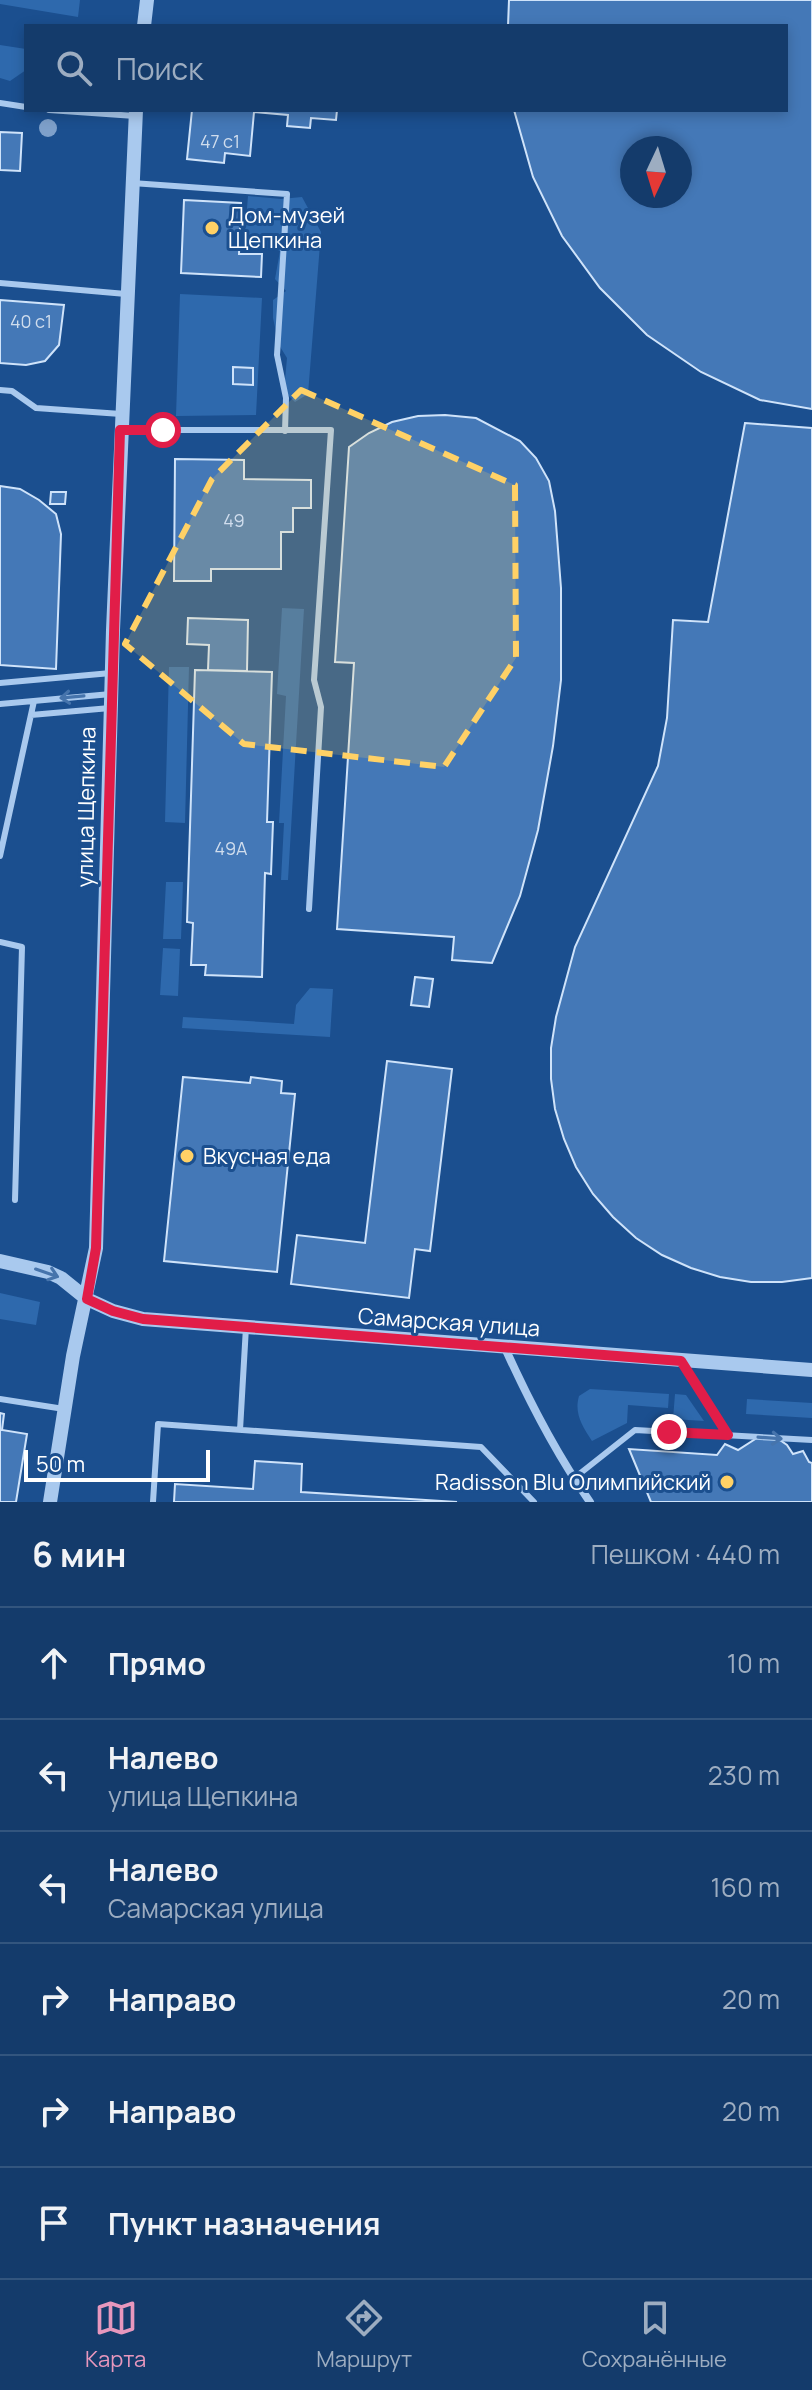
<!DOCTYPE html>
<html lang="ru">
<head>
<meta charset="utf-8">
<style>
	body { margin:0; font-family:Manrope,sans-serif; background:#1d4271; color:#f1f3f6 }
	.compass { position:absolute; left:620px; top:136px; width:72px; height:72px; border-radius:50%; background:#143b6b; box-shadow:0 4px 12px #0003; rotate:184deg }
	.scale { position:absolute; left:24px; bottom:20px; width:186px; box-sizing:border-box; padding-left:8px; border:4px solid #fff; border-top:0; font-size:22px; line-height:28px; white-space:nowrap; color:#fff; -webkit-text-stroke:6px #1b4f8f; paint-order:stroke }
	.stop { position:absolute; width:24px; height:24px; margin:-18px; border:6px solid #e11d48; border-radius:50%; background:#fff }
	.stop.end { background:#e11d48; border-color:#fff; box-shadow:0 2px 8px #0008 }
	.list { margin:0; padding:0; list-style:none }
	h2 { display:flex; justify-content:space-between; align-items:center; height:104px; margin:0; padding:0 32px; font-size:34px }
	h2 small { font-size:26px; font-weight:400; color:#9dadc1 }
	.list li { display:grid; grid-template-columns:52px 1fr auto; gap:24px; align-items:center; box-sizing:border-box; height:112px; padding:0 32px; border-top:2px solid #33557e }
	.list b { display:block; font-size:30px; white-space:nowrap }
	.list p { margin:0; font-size:26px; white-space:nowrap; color:#9dadc1 }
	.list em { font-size:26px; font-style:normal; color:#9dadc1 }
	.icon { flex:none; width:44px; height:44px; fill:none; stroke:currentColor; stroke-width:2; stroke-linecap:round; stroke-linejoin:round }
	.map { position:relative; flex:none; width:812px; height:1502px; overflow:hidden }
	.search { position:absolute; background:#143b6b; box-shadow:0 4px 12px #0003; left:24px; right:24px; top:24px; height:88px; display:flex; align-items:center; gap:20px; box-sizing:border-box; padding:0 28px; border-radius:0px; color:#9dadc1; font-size:30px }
	.sheet { height:776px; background:#143b6b }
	nav { display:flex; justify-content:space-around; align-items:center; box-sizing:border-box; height:112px; border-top:2px solid #33557e; background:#143b6b; font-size:22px; color:#9dadc1 }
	nav a { display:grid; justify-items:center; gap:4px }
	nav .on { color:#e797bd }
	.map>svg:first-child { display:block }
	.green { fill:#2e69ad }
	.building { fill:#4478b7; stroke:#cfe3fa; stroke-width:2; fill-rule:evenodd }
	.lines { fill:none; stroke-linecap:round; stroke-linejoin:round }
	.service { stroke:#a9c9ee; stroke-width:6 }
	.minor { stroke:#a9c9ee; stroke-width:8 }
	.tertiary { stroke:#a9c9ee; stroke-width:14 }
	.tree { fill:#7ea0ca }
	.oneway { stroke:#4674ac }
	.route { stroke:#e11d48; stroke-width:10 }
	.marked { fill:#ffd166; fill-opacity:0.2; stroke:#ffd166; stroke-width:6; stroke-dasharray:16 10; stroke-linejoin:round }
	.poi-dot { fill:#ffd166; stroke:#1b4f8f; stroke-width:3 }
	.labels { text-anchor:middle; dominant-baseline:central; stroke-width:6; stroke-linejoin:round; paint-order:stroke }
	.number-label { font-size:18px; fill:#d0dded }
	.poi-label { font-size:22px; fill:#fff; stroke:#1b4f8f; text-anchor:start }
	.street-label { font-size:22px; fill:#fff; stroke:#1b4f8f }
</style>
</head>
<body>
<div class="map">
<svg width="812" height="1502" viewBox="0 0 812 1502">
	<rect width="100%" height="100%" fill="#1b4f8f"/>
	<!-- green -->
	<path class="green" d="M0,0H80L78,17L0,4Z
		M0,45L26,49V70L10,81L0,78Z
		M248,196L281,199L302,197L321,232L308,394L295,402L284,391L287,358L279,345L273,318V300L286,291L275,279L280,251L244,244Z
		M180,294L262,298L256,415L176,416Z
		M282,608L304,609L288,880H281L284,823H279L286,696L277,694Z
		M169,667H189L185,823L165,822Z
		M166,882H183L181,939H163Z
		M163,948L180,949L178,996L160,995Z
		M310,988L333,989L330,1037L182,1028L183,1017L294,1024L296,1005Z
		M0,1293L40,1302L36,1325L0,1319Z
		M590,1389L669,1394L668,1408L628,1405L627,1423L592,1441C582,1426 574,1413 579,1396Z
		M675,1394L686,1395L704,1421L673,1419Z
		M747,1399L812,1403V1418L746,1414Z"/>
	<!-- building -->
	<path class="building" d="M509,0H812V409L760,400L701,372L647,335L600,288L562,236L533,177L514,110H786V26H508ZM632,148H680V196H632Z
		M192,110H337L336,120L311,118L310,128L287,126L288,115L254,112L250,156L225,153L224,163L187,159Z
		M0,132L22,133L20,171L0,170Z
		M184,200L241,203L239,254H262L261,277L181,273Z
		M0,300L64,305L59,345L45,361L26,365L0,363Z
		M233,367L253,368V385L233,384Z
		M445,415L476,418L520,441L536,458L549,481L555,511L561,588V680L553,746L538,830L520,896L492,963L452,960L454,937L337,929L354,663L335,662L349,447L369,433L392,422L418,416Z
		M745,423L812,428V1278L782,1282H751L720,1277L691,1268L662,1255L636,1238L613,1217L593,1194L576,1167L564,1139L555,1109L551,1079V1048L556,1017L575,947L658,766L667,718L673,620L708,622Z
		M175,459L244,460V479L311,480V508H293V532H281V569H211V581H174Z
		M0,486L20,489L39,500L56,514L61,534L56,669L0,665Z
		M51,492H66L65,504H50Z
		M188,618L248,620L247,671L208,670L209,645L187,644Z
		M195,670L272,672L267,822H273L271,874L265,873L262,977L205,975L206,965H191L193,923L187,922Z
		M415,977L433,979L429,1007L411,1005Z
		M387,1061L452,1069L430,1251L415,1249L409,1298L291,1284L297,1235L365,1243Z
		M183,1077L250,1083L251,1077L282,1081L281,1093L295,1094L277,1272L164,1261Z
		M0,1413L4,1414L2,1430L27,1434L16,1502H0Z
		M760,1436L777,1438L787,1445L793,1454L803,1451L809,1462L812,1463V1502H651L629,1449L717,1455L725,1444L738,1450Z
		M255,1461L302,1464L301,1492L457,1502H174L175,1484L253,1489Z"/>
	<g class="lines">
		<!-- service -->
		<path class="service" d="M0,103L26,107
			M49,110L135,116
			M132,183L287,194L277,355L286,398L285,431
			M0,283L126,294
			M0,390L12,391L36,408L121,414
			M124,430H331L314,680L321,707L309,909
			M0,683L111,673
			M0,704L111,694
			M31,715L110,708
			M0,856L34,701
			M0,942L22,947L15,1200
			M681,1361L728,1435
			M0,1399L64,1409
			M240,1430L246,1327
			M573,1479L635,1430L812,1440
			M153,1502L158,1424L481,1447L534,1502"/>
		<!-- minor -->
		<path class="minor" d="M505,1348C529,1401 556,1454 590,1502"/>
		<!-- tertiary -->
		<path class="tertiary" d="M144,26L147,0
			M0,1261L48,1272L61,1278L87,1299L113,1311L143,1319L812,1370
			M50,1502L73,1356L96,1248L113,630L136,110"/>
	</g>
	<!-- trees -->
	<circle class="tree" cx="48" cy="128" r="9"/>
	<!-- one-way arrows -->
	<defs><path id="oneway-shaft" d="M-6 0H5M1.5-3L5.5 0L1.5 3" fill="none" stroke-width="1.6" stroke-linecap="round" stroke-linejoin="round" transform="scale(2)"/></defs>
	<g class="oneway">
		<use href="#oneway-shaft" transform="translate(72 697) rotate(175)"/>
		<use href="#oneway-shaft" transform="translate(47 1273) rotate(19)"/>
		<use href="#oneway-shaft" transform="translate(770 1438) rotate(4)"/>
	</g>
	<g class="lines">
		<!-- route -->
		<path class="route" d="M163,430H120L96,1248L87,1299L113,1311L143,1319L681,1361L728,1435L669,1432"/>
	</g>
	<!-- marked area -->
	<path class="marked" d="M301,390L515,485L516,658L444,767L244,744L125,644L212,479Z"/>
	<!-- markers -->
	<g class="poi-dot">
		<circle cx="212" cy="228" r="8"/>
		<circle cx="187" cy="1156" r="8"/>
		<circle cx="727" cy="1482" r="8"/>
	</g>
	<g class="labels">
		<!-- number labels -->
		<g class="number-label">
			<text x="220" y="141">47 с1</text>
			<text x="31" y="321">40 с1</text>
			<text x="234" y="520">49</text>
			<text x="231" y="848">49А</text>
		</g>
		<!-- poi labels -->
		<g class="poi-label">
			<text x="228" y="215">Дом-музей<tspan x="228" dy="25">Щепкина</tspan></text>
			<text x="203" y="1156">Вкусная еда</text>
			<text x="711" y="1482" text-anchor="end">Radisson Blu Олимпийский</text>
		</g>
		<!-- street labels -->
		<g class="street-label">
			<text transform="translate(86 807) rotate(-89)">улица Щепкина</text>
			<text transform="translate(449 1322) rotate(4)">Самарская улица</text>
		</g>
	</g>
</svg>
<svg class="compass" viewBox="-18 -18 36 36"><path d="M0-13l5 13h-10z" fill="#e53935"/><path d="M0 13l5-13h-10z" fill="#9dadc1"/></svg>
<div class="scale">50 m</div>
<div class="stop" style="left:163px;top:430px"></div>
<div class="stop end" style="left:669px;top:1432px"></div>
<div class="search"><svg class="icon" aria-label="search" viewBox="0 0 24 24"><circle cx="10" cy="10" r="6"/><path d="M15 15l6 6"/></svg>Поиск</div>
</div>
<section class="sheet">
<h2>6 мин<small>Пешком · 440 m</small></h2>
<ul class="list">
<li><svg class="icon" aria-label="ahead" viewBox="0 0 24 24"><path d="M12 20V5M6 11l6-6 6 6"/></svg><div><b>Прямо</b></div><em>10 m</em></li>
<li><svg class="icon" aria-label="left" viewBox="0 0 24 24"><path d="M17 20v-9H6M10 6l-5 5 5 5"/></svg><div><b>Налево</b><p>улица Щепкина</p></div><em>230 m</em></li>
<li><svg class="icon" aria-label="left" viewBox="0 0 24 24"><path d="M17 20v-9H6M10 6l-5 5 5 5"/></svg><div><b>Налево</b><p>Самарская улица</p></div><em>160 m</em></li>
<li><svg class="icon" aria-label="right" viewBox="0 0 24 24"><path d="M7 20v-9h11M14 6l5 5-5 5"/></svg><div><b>Направо</b></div><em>20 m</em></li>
<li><svg class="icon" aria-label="right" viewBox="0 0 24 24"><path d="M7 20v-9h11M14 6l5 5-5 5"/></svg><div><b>Направо</b></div><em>20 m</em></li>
<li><svg class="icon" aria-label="arrive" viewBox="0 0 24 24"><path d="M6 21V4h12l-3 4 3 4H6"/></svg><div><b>Пункт назначения</b></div></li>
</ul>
</section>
<nav>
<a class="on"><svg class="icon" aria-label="map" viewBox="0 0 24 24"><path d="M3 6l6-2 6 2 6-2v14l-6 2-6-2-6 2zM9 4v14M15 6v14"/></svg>Карта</a>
<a><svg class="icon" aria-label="directions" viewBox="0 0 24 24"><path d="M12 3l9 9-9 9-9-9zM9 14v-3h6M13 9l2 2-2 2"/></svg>Маршрут</a>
<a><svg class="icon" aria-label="saved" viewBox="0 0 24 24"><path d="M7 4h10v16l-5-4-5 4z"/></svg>Сохранённые</a>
</nav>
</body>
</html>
